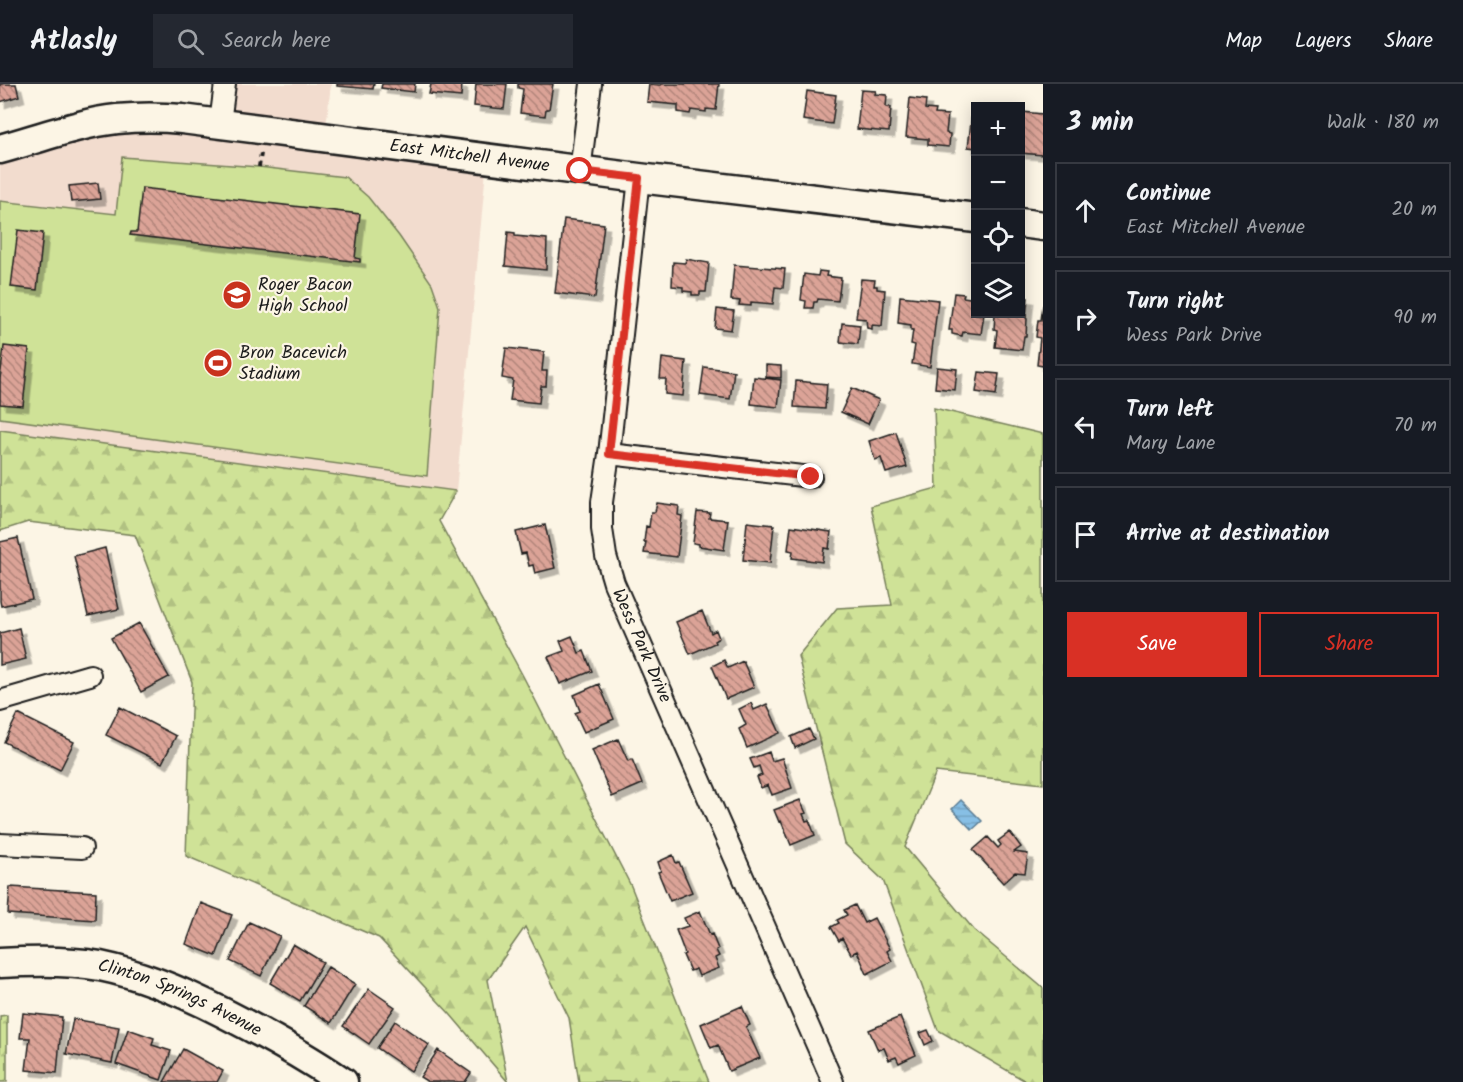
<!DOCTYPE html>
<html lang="en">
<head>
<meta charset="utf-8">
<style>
	body { margin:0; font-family:Kalam,sans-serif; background:#242831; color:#f1f3f6 }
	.controls { position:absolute; right:18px; top:18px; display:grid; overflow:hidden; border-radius:0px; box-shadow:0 3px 15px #0003 }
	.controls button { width:54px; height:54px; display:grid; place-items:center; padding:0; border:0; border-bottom:2px solid #363941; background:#171b24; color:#f1f3f6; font:30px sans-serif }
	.stop { position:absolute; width:18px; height:18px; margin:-14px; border:4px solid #d93025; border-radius:50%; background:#fff }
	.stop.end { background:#d93025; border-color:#fff; box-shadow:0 2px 6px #0008 }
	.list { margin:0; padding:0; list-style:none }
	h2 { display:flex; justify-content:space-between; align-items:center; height:78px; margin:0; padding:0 24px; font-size:26px }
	h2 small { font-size:20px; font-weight:400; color:#9ea1a6 }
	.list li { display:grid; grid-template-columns:39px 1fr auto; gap:18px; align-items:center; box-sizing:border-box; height:96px; margin:0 12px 12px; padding:0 12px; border:2px solid #363941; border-radius:0px }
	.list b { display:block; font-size:22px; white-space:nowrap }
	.list p { margin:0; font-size:20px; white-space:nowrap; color:#9ea1a6 }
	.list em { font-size:20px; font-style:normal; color:#9ea1a6 }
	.actions { display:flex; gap:12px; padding:18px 24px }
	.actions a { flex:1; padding:14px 0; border:2px solid #d93025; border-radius:0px; text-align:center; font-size:21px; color:#d93025 }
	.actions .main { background:#d93025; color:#fff }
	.icon { flex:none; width:33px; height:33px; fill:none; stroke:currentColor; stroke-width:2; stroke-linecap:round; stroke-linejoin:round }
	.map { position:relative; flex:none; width:1043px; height:998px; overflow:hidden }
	header { display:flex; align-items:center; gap:36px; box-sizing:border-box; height:84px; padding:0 30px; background:#171b24; border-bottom:2px solid #363941 }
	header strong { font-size:28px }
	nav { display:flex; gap:33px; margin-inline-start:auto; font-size:21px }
	.search { width:420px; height:54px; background:#242831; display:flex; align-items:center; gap:15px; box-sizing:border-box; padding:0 21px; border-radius:0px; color:#9ea1a6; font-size:22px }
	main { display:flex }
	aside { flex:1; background:#171b24 }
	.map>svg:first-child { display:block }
	.built { fill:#f2dcce }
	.forest { fill:url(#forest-firs); stroke:#767f5a; stroke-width:1.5 }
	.garden { fill:#cfe297; stroke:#767f5a; stroke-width:1.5 }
	.water { fill:url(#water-rules); stroke:#5c7e95; stroke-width:1.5 }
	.building { fill:url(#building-back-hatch); stroke:#1c1c1c; stroke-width:1.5; filter:url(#shadow) }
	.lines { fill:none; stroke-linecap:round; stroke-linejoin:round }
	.street-casing { stroke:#1c1c1c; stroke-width:24 }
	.secondary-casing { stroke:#1c1c1c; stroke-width:33 }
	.path { stroke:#1c1c1c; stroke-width:4; stroke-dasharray:4.5 4.5; stroke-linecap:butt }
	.street { stroke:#fcf5e5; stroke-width:20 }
	.secondary { stroke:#fcf5e5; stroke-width:28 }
	.route { stroke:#d93025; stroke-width:8 }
	.labels { text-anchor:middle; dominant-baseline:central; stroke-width:4.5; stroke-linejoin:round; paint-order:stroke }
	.street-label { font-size:18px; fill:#1c1c1c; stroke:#fcf5e5 }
	.poi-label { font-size:18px; fill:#1c1c1c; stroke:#fcf5e5; text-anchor:start }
</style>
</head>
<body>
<header>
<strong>Atlasly</strong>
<div class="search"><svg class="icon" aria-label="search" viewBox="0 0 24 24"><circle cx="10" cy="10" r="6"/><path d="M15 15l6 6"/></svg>Search here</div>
<nav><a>Map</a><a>Layers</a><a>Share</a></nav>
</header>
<main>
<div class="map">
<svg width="1043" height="998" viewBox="0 0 1043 998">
	<defs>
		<pattern id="forest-firs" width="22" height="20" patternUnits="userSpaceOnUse" patternTransform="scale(1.5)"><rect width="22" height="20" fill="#cfe297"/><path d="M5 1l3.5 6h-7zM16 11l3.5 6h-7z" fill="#b1c182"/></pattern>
		<pattern id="water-rules" width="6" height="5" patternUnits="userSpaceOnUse" patternTransform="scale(1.5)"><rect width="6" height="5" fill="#87bfe5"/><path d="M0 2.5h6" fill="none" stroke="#74a4c4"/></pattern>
		<pattern id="building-back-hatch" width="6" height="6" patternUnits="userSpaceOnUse" patternTransform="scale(1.5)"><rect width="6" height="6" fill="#dba397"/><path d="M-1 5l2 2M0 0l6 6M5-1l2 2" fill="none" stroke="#b1847a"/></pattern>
		<filter id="shadow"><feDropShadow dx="5.5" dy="5.5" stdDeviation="0" flood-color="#0004"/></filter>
	</defs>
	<rect width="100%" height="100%" fill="#fcf5e5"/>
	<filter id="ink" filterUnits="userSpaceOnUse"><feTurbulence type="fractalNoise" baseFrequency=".0167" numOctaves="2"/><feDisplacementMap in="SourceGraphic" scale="12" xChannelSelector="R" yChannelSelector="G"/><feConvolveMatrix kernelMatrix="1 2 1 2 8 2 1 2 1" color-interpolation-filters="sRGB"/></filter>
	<g filter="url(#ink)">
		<!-- built -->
		<path class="built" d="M225,0H331L325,52L487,75L456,407L0,346V65L87,40L220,39Z"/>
		<!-- forest -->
		<path class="forest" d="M934,324L1043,350V700L936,688L905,763L974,846L1043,904V998H1027L938,946L883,796L845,760L798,572L837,524L892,521L871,422L937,404Z
			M0,346L456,407L439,437L524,594L631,802L709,998H579L569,934L525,843L488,896L508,998L450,930L379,854L186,772L192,598L135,451L28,438L0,447Z
			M7,931V998H0V932Z"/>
		<!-- garden -->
		<path class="garden" d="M122,73L259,83L345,93L368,113L399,152L432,200L440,223L427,392L0,334V117L116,130Z"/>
		<!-- water -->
		<path class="water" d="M961,716L982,737L972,746L952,725Z"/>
		<!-- building -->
		<path class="building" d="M0,0H16L19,12L0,18Z
			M337,0H374L373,5L337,2Z
			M382,0H415L414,8L381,4Z
			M431,0H462L461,13L429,10Z
			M476,0H507L504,25L474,22Z
			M518,0H553L549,25H546L545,32L520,29L523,5L518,4Z
			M649,0L661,1V0H719L716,26L706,25V28L691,26L690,30L678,28V21L647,18Z
			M861,6L876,7L875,10L887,11L886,23H891L889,48L857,45Z
			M807,7L836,11L832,40L803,36Z
			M910,14L926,16L925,25L936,26L935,30L948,31L946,49L950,50L949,63L928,61V55L906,53Z
			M973,21L988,22H976V64L968,63Z
			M1022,28L1043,30V71L1020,69V46Z
			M98,99L100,115L71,118L69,102Z
			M142,104L360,130L355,174L360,175V178L130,151L131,148H137Z
			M564,135L604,140L595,214L555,209Z
			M18,146L43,149L37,206L11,203Z
			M508,148L515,149V152L547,155L546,186L505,182Z
			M686,175L709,179L706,208H700V211H692V208L683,207V203L672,202L673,178L685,179Z
			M734,181L785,185L783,204L775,203L773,220L751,218V222L739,221L740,217L731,216Z
			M819,187L827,188L826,192L841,194L838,217L818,215L817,218H814L813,224H805L806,217L801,216L804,190L818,192Z
			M861,195L875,196L874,202H877V205L885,206L882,242L872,241V245L867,244L866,235L856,234Z
			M954,209L964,210L963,213L976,215V230H984L981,250L963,248L962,252L952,250V246H949Z
			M900,212L938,216L930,283L912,280L915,261L911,260L913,246H911V241L898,239Z
			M1020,213L1028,214L1026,234L1027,235L1026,252H1024L1022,266L995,263L997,246L994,245L995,230H1020Z
			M1043,221V282L1037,281L1040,254L1036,253L1038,236H1041Z
			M717,225L734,227L731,246L715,244Z
			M842,239L860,241L858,260L840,258Z
			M4,262L29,265L23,322L0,320V295Z
			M506,264L544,268L542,287H547L546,302H541L539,319L510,316L513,296L502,294Z
			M662,274L686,277L683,312L665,310L666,295H660Z
			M766,281L781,282V294L766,293Z
			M704,283L734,287L730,315L700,311Z
			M937,283L957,285L955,306L935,304Z
			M979,288L999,290L996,311L976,308Z
			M754,293L781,296L778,323L751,320Z
			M796,297L827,300L825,325L794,323Z
			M852,304L879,316L868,340L841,328Z
			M896,348L907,383L886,389L881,374L875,376L869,357Z
			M657,419L679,422L678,431L682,432L677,473L644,469L646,458H644L646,442L649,443L651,428H655Z
			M697,428L710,429L709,434L728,436L724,466L699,462V460L693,459Z
			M747,438L774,441L770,479L743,476Z
			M545,441L555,484L535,489L533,481L529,482L526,469L521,470L516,448Z
			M791,442L831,448L829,465L824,464L822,478L792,474L793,467L788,466Z
			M18,454L32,515L1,522L0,517V458Z
			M105,464L119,525L88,532L74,472Z
			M702,527L711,549L716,546L719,554L714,557L715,559L690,570L676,538Z
			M139,539L169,593L141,608L111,554Z
			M19,544L26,575L0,581V549Z
			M572,552L579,569L584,567L592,587L560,600L548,573L564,567L560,557Z
			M724,576L728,584L743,577L754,603L726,615L712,582Z
			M599,600L614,635L584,648L575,629L580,627L574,611Z
			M751,619L754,626L767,620L780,649L747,664L739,645L746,641L739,625Z
			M120,623L176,652L162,679L106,651Z
			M18,630L74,658L60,686L4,658Z
			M809,645L814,655L795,664L791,653Z
			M618,655L628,677L632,675L642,700L612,713L592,666Z
			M769,668L772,677L782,674L792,704L772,711L768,701L761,704L757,693L762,691L759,682L754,684L750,675Z
			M800,716L806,729L803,730L806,737L809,736L815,751L791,761L781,737L779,738L774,726Z
			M1010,748L1021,763L1014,768L1028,770L1025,789L1015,788L1003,799L973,766L988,753L998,764L1001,761L998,757Z
			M673,771L676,779L679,778L692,808L670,817L658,788L661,787L658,778Z
			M10,803L96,808L95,836L8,830Z
			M201,819L232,831L216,872L186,860Z
			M855,821L864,839L874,834L890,865L887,867L892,877L867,890L857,867L851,870L842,854L839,857L831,843L839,839L837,836L847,831L844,826Z
			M700,827L710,851L712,850L718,865L716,866L719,872L715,874L719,884L699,892L696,885L690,887L683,871L685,870L676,846L688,842L684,834Z
			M249,838L280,852L261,892L230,877Z
			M293,860L323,878L300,917L270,899Z
			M328,883L355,900L331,939L304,922Z
			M369,905L395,923L369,960L343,942Z
			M742,922L750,941L746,943L760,974L729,987L718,961L711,964L701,940Z
			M23,929L62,933L57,989L26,986L30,954H20Z
			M900,933L916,971L899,979L896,973L889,976L884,964L878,966L869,946Z
			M73,935L119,943L112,979L66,970Z
			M395,937L429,961L411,987L377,964Z
			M128,945L154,954L152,961L171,967L161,996L116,980Z
			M928,946L933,957L925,961L920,949Z
			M183,965L223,987L217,998H164Z
			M438,966L471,989L465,998H428L420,993Z"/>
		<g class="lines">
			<!-- street casing -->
			<g class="street-casing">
				<g id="street">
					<path d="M220,39L225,0"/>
					<path d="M580,87L591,0"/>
					<path id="s1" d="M639,94L609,370L602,418V445L606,472L614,499L833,998"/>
					<path d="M609,370L811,393"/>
					<path d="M0,617L90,591"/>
					<path d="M0,760L82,764"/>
				</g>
			</g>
			<!-- secondary casing -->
			<g class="secondary-casing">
				<g id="secondary">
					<path id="s2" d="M0,65C37,55 79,39 117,35C139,33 160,33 182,35L639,94L976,134"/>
					<path d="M1020,139L1043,142"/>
					<path id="s3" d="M0,879C33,877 67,876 100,882C144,891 185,909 224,929C265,950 305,972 343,998"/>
				</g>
			</g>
			<!-- path -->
			<path class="path" d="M259,83L261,69"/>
			<!-- street -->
			<use href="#street" class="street"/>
			<!-- secondary -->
			<use href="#secondary" class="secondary"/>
		</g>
	</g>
	<g class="lines" filter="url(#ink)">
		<!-- route -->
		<path class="route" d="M580,87L639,94L609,370L811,393"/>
	</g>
	<!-- icons -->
	<defs>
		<g id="school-disc" transform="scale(1.5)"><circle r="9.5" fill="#c8321e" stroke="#fcf5e5"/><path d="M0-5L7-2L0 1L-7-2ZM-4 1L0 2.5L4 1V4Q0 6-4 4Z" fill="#fff"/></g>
		<g id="stadium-disc" transform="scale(1.5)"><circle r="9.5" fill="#c8321e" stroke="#fcf5e5"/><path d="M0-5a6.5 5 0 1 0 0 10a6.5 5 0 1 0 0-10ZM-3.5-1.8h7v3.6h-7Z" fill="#fff"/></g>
	</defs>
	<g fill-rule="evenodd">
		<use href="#school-disc" x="237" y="211"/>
		<use href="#stadium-disc" x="218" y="279"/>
	</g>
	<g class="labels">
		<!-- street labels -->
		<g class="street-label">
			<text stroke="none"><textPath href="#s2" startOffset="476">East Mitchell Avenue</textPath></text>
			<text stroke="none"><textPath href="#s1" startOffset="477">Wess Park Drive</textPath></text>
			<text stroke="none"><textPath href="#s3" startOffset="186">Clinton Springs Avenue</textPath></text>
		</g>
		<!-- poi labels -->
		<g class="poi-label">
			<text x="258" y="201">Roger Bacon<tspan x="258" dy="21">High School</tspan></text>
			<text x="239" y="269">Bron Bacevich<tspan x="239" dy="21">Stadium</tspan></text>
		</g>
	</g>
</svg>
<div class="controls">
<button>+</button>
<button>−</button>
<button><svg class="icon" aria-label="locate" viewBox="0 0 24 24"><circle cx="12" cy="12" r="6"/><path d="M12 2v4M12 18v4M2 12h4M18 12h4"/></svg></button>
<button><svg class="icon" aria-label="layers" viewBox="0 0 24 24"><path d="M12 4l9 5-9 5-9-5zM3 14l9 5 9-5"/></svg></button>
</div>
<div class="stop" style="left:580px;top:87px"></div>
<div class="stop end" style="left:811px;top:393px"></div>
</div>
<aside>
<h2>3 min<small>Walk · 180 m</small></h2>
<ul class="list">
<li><svg class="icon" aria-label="ahead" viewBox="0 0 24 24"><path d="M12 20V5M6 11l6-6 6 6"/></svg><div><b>Continue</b><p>East Mitchell Avenue</p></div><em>20 m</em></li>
<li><svg class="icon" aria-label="right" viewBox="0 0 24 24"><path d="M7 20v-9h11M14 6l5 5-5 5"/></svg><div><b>Turn right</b><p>Wess Park Drive</p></div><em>90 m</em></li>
<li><svg class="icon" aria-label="left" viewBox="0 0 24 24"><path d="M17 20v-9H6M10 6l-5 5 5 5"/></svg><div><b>Turn left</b><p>Mary Lane</p></div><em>70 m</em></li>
<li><svg class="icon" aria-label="arrive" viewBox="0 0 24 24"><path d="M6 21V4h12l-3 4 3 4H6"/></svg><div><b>Arrive at destination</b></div></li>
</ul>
<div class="actions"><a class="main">Save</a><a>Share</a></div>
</aside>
</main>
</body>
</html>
